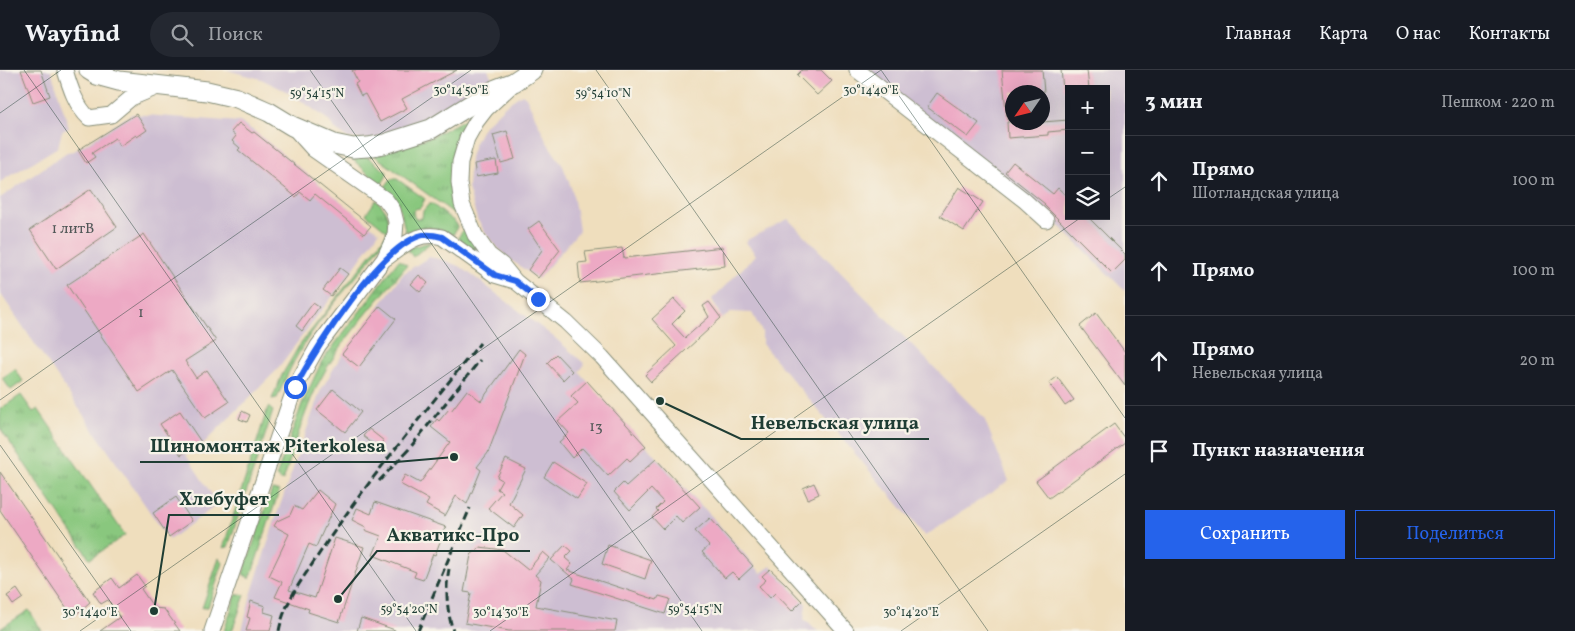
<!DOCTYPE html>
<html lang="ru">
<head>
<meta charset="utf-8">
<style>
	body { margin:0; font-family:Vollkorn,serif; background:#242831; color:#f1f3f6 }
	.controls { position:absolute; right:15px; top:15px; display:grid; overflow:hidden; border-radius:0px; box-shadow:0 5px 20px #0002 }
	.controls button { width:45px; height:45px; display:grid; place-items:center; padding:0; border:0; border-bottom:1px solid #363941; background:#171b24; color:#f1f3f6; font:25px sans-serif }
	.compass { position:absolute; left:1005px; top:15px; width:45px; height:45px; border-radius:50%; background:#171b24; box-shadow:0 5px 20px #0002; rotate:235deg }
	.stop { position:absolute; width:15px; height:15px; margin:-11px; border:4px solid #2563eb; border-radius:50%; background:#fff }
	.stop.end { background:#2563eb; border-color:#fff; box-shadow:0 1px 5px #0008 }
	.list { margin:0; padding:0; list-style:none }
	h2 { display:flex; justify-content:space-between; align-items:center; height:65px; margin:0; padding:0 20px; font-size:21px }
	h2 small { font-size:16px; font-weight:400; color:#9ea1a6 }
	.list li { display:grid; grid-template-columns:32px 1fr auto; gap:15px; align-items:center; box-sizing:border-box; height:90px; padding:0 20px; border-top:1px solid #363941 }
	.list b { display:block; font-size:19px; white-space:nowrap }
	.list p { margin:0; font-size:16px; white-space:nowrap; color:#9ea1a6 }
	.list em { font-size:16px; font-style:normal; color:#9ea1a6 }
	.actions { display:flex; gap:10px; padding:15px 20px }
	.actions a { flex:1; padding:11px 0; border:1px solid #2563eb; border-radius:0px; text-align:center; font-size:18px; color:#2563eb }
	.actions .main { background:#2563eb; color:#fff }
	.icon { flex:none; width:28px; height:28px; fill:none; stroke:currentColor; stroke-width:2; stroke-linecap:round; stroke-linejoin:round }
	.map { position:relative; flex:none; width:1125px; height:561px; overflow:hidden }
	header { display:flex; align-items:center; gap:30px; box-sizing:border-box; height:70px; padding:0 25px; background:#171b24; border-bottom:1px solid #363941 }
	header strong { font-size:24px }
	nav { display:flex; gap:28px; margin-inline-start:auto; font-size:18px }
	.search { width:350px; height:45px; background:#242831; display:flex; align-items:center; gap:12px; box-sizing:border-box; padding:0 18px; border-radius:28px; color:#9ea1a6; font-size:19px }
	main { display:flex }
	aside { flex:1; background:#171b24 }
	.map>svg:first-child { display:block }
	.industrial { fill:#cdbed2; fill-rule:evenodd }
	.grass { fill:url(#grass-tufts); stroke:#548259 }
	.pitch { fill:#89c77e; stroke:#548259 }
	.building { fill:#eda9c4 }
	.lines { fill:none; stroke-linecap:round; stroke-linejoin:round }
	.minor-casing { stroke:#878e78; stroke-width:17 }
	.major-casing { stroke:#878e78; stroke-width:21 }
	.minor { stroke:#fff; stroke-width:15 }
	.major { stroke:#fff; stroke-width:19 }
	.rail { stroke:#1f3d34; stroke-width:3; stroke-dasharray:8 4; stroke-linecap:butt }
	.route { stroke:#2563eb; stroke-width:6 }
	.ticks { fill:none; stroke:#1f3d34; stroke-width:1; stroke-opacity:0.45 }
	.labels { text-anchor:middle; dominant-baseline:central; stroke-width:4.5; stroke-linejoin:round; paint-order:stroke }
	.number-label { font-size:15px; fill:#525858 }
	.ticks-label { font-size:12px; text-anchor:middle; fill:#1f3d34; stroke:#f7f3e8; stroke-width:4.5; stroke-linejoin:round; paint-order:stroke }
	.leader { fill:none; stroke:#1f3d34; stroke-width:2 }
	.callout-dot { fill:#1f3d34; stroke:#f7f3e8; stroke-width:2 }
	.callout-label { font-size:19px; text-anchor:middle; font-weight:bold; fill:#1f3d34; stroke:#f7f3e8; stroke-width:4.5; stroke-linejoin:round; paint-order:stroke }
</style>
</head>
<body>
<header>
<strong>Wayfind</strong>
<div class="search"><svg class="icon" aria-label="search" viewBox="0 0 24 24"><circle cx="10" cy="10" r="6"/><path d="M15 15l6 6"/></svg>Поиск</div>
<nav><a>Главная</a><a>Карта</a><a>О нас</a><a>Контакты</a></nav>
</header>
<main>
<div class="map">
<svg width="1125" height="561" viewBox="0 0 1125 561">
	<defs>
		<pattern id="grass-tufts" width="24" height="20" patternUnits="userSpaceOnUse" patternTransform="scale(1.25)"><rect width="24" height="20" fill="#89c77e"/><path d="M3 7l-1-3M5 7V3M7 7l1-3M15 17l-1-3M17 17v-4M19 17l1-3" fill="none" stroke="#6fa368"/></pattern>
	</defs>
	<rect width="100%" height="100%" fill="#f7f3e8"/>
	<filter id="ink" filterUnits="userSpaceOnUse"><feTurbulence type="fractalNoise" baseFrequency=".02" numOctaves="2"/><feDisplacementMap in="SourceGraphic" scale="10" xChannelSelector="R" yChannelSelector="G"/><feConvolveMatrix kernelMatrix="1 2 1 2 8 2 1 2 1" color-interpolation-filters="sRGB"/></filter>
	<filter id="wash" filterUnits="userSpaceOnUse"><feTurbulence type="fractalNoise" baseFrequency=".0096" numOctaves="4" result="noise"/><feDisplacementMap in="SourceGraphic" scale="20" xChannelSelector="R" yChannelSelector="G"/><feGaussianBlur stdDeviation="1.12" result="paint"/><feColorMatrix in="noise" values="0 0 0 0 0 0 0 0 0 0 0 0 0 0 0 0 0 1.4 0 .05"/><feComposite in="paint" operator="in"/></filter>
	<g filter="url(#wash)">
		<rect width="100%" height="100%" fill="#efdebd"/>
		<!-- industrial -->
		<path class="industrial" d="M0,0H51L69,58L62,61L58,77L0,112Z
			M227,0H488L494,12L421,55L372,70L348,68L337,61L327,49L292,24L261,9Z
			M867,0H1125V221L1046,143ZM1069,19H1106V146H1069ZM1012,22H1042V52H1012Z
			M522,24L526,27L548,74L563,96L572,120L577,147L579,161L538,209L508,188L498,178L486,164L477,149L468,118L470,87L474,74L483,57L506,35Z
			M132,44L240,52L254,61L379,162L348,207L317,246L276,301L204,373L186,385L218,434L169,470L0,223V128L67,82L74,81Z
			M788,149L984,348L1009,411L925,466L762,274V262L752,243L732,242L722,249L712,229L756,185L745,171Z
			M429,187L443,190L461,197L555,268L585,294L579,302L700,435L705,439L761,503L771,496L806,534L804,549L818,561H242L250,528L277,444L320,322L338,291L404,203Z"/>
		<!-- grass -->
		<path class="grass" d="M469,47L461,65L454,86L459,147L375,86V85L431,67Z
			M366,86L387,102L386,107L381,115L350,87Z
			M391,109H397L425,129L420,138L415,139L413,141L414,147L416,149L422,148L423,141L429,134H432L456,153L457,157L453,165C443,160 431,156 421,158C415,159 411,162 405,161C401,141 400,132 384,118Z
			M376,130C388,140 391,153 386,168C360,206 325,239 301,279C292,294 284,311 277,328L272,329L282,305L299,276L386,165L387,161L366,144Z
			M464,158L478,181L477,182L458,168Z
			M431,172L413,187L408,180L412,177Z
			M399,190L407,195C377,233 340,270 318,314C303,344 294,379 283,411L276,407L302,334L322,291Z
			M21,325L33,342L38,339L125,465L90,489L0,358V339Z
			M268,337L273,341L228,477L223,478Z
			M272,420L279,421L250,509L243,504Z
			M219,488L223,493L208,537L202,538Z
			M241,524L245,525L232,561H224L236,525Z
			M29,540L42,561H0V559Z"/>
		<!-- pitch -->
		<path class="pitch" d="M15,299L23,311L11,320L2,308Z"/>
		<g id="blocks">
			<!-- building -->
			<path class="building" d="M21,0H41L50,26L33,32Z
				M352,0H457L402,29L407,38L380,52L365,24L361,26L355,14L358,12Z
				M802,0H821L832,11L817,25L797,5Z
				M1002,0H1042L1044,22H1012V50H1007Z
				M1061,0H1087L1089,19H1063Z
				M937,23L979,53L968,67L927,37Z
				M136,44L147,60L137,67L136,65L120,76L115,68L92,83L95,87L86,93L78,80Z
				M1069,50V60L1048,62V65L1008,68L1007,52H1042Z
				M239,53L252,63L254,62L371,156L364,164L315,124L310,130L300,122L296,127L238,80L240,78L232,71L236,66L231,62Z
				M507,61L515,89L501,93L493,65Z
				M496,90L498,103L476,107L474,94Z
				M1013,92L1053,124L1058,118L1069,128V146H1087L1125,184V190L1112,203L1044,135L1045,134L1005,102Z
				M959,117L983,132L964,161L940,146Z
				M91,119L117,157L56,199L30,160Z
				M539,151L560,180L538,208L528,200L542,180L528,159Z
				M144,164L216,271L185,291L196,308L207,300L229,332L205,348L172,300L139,322L67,215Z
				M723,177L725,196L580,213L578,193L587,192L585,182L622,178L624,188Z
				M340,198L348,204L331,226L323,220Z
				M419,205L428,213L420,222L411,214Z
				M674,229L685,241L672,254L685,268L709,247L703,236L709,232L721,248L651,312L645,305L676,276L652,249Z
				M313,233L319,237L302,261L296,256Z
				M380,236L396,249L359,297L342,284Z
				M1096,243L1125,282V316L1080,256Z
				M519,279L525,284L488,383L477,397L481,400L467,434L456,426L445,446L426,435L429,430L400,414L405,405L420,413L450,372L431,357L437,349L439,351L449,339L451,341L467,320L481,331Z
				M556,284L572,301L563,310L547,293Z
				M1057,307L1074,330L1065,336L1049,313Z
				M587,311L646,376L630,391L627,388L608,406L582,378L572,388L559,372L569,363L558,351L578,333L571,326Z
				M333,319L361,342L345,362L317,340Z
				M180,341L201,372L181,385L160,354Z
				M242,341L250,345L247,352L239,349Z
				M1114,354L1125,369V373L1049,428L1036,411Z
				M369,359L384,371L378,378L363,366Z
				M506,389L526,399L509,433L523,445L514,458L488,438L502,422L497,419L502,410L497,407Z
				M656,389L700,437L682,453L676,446L663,459L652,447L658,441L656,439L663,432L651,419L630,440L614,422L623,413L626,416Z
				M553,392L587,414L577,429L544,407Z
				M0,402L90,532L73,547L0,440Z
				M814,413L819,424L808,429L803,418Z
				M318,420L335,434L316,477L309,474L289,520L315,528L335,468L364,477L339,552L308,542L309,539L275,527L282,512L269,506L289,464L274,456L277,451L290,445L294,436L302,440Z
				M176,427L192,451L169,467L153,443Z
				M375,432L446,457L439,468L441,469L435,485L433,484L423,510L414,507L416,502L373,485L381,466L365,460L366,457L352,450L357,438L371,444Z
				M710,448L753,496L739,509L732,502L725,508L702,482L709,476L695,461Z
				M565,475L572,481L565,488L572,494L567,500L657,530L659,526L670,529L665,544L572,514L574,509L551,490Z
				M608,475L651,490L645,509L602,494Z
				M480,477L503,480L528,500L543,482L550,488L535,505L541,510L536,536L617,551L615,561H509L465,553L471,523L464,522L471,485Z
				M770,499L785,513L802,531L792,541L775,523L770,528L759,516L766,510L762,506Z
				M137,505L145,516L141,519L154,538L164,539L180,561H100L120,547L108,530L101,534L93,522L112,508L119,518Z
				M17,519L23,528L13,535L7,526Z
				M251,531L265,536L264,542L274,545L270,561H246L250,548L247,547Z
				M361,548L395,560V561H357Z"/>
		</g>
	</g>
	<g filter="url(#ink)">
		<use href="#blocks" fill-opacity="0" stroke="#878e78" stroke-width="1"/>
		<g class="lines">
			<!-- minor casing -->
			<g class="minor-casing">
				<path id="minor" d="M65,0C70,17 76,36 89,48L111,45L131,28L160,16
					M857,0L1024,130L1046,150
					M512,15L486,39L476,52L467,68L460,92L459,112L462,134L475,165L489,185L502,195L515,211L566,252L602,287L846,561
					M386,188C405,175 416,161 442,167L495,205L515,211
					M212,561L295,317L318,276L384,189L395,165L396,152L393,140L386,130L313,79L295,59"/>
			</g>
			<!-- major casing -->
			<g class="major-casing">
				<path id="major" d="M89,0L97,5L119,11L207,21L237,28L269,42L292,56L334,74L353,78L368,77L384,74L431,59L496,19L514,12L532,0"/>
			</g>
			<!-- minor -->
			<use href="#minor" class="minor"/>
			<!-- major -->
			<use href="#major" class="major"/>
			<!-- rail -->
			<path class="rail" d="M379,411L409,379L480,290
				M449,499C445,520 447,541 453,561
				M279,561C285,530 304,507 321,481C369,408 426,341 480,273
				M418,561L470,438"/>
		</g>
	</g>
	<g class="lines" filter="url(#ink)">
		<!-- route -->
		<path class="route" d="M295,317C316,279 381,174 423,165C430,164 435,165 442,167L495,205L515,211L538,229"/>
	</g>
	<!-- ticks -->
	<path class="ticks" d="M24,0L416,561M310,0L702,561M596,0L988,561M881,0L1125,348M0,43L61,0M1106,130L1125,117M0,330L471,0M0,375L131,561M80,561L881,0M490,561L1083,146M901,561L1125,404"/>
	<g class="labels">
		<!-- number labels -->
		<g class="number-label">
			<text x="73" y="159">1 литВ</text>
			<text x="141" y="243">1</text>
			<text x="596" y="357">13</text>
		</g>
	</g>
	<g class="ticks-label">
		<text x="461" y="24">30°14'50"E</text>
		<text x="871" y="24">30°14'40"E</text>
		<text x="317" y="27">59°54'15"N</text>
		<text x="603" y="27">59°54'10"N</text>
		<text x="409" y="543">59°54'20"N</text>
		<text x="695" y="543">59°54'15"N</text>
		<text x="90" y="546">30°14'40"E</text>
		<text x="501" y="546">30°14'30"E</text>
		<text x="911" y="546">30°14'20"E</text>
	</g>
	<!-- callouts -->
	<path class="leader" d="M660 331L741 369H929M454 387L396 392H140M154 541L169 445H279M338 529L377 481H530"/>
	<g class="callout-dot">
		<circle cx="660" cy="331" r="5"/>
		<circle cx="454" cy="387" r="5"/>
		<circle cx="154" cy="541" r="5"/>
		<circle cx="338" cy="529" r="5"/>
	</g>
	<g class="callout-label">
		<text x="835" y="359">Невельская улица</text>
		<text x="268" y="382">Шиномонтаж Piterkolesa</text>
		<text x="224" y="435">Хлебуфет</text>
		<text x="453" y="471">Акватикс-Про</text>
	</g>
</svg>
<div class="controls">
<button>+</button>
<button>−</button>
<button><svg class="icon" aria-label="layers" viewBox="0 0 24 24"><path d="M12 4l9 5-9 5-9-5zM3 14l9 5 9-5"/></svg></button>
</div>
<svg class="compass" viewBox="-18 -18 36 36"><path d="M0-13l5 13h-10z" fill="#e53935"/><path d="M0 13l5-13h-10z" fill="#9ea1a6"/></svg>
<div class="stop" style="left:295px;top:317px"></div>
<div class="stop end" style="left:538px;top:229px"></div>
</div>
<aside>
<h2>3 мин<small>Пешком · 220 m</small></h2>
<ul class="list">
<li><svg class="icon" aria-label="ahead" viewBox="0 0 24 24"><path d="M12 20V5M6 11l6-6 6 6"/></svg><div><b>Прямо</b><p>Шотландская улица</p></div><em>100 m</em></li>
<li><svg class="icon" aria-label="ahead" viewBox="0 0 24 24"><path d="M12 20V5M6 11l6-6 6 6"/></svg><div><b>Прямо</b></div><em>100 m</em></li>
<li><svg class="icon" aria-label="ahead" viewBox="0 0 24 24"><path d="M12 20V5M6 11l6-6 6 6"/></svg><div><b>Прямо</b><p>Невельская улица</p></div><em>20 m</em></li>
<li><svg class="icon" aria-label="arrive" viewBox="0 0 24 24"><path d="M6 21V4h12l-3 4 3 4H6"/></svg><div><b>Пункт назначения</b></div></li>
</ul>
<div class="actions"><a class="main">Сохранить</a><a>Поделиться</a></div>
</aside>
</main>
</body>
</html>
